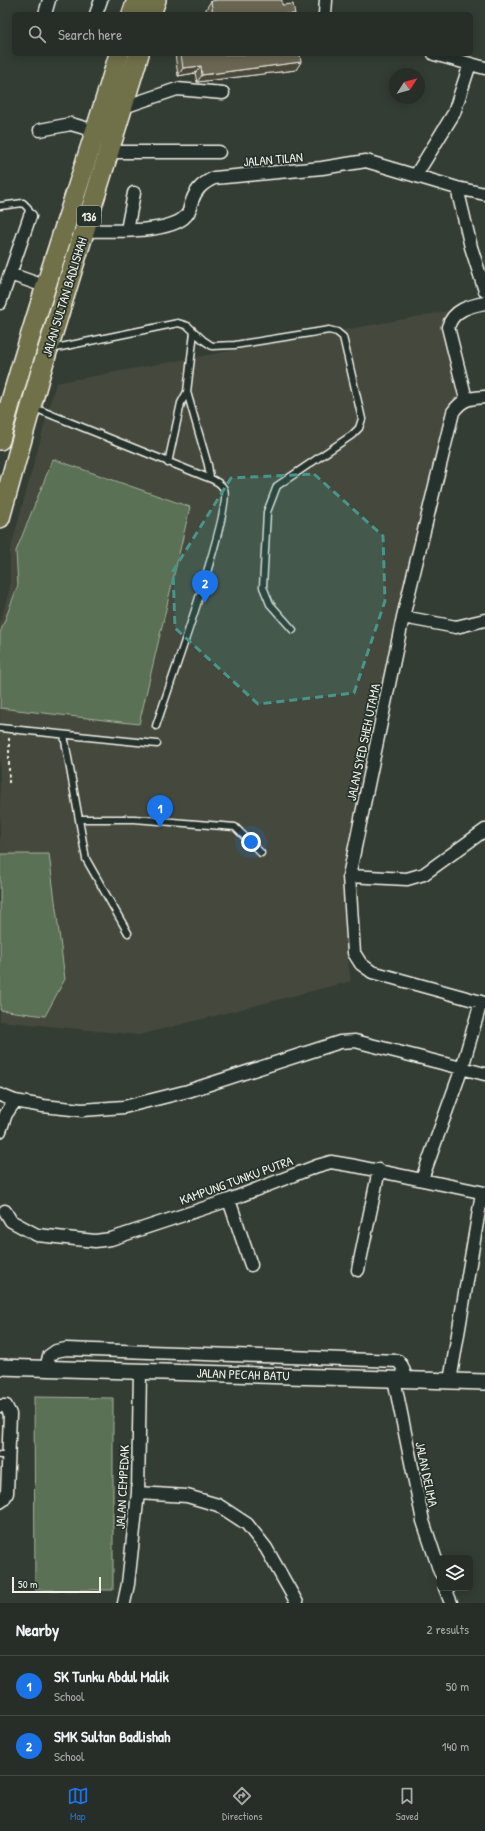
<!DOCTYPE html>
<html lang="en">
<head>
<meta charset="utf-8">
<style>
	body { margin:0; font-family:"Patrick Hand",sans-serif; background:#333a33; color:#f1f3f6 }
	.controls { position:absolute; right:12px; bottom:12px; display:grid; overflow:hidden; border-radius:6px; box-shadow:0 2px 10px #0003 }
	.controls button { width:36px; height:36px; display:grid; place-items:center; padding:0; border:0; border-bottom:1px solid #434a44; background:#272e27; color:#f1f3f6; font:20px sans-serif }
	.compass { position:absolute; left:389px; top:68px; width:36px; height:36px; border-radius:50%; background:#272e27; box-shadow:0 2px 10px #0003; rotate:54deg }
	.scale { position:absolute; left:12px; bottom:10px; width:89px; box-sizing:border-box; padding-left:4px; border:2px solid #f4f1e8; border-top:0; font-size:11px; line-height:14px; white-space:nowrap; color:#f4f1e8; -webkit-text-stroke:3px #26332d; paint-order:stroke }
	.you { position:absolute; left:251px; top:842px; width:14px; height:14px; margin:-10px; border:3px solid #fff; border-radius:50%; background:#1a73e8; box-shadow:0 0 0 6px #1a73e833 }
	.badge { display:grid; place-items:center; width:26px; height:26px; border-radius:50%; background:#1a73e8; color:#fff; font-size:13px; font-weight:700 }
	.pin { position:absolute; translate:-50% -33px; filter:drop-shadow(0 1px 2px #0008) }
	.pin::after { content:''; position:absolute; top:21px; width:14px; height:12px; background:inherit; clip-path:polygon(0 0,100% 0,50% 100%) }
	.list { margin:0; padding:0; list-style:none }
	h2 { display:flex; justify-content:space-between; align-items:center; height:52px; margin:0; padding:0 16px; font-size:17px }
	h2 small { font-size:13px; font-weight:400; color:#a4a8a7 }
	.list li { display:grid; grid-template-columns:26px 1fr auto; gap:12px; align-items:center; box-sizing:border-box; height:60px; padding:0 16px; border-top:1px solid #434a44 }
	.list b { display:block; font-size:15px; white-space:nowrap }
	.list p { margin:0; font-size:13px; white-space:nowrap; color:#a4a8a7 }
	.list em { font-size:13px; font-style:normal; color:#a4a8a7 }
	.icon { flex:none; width:22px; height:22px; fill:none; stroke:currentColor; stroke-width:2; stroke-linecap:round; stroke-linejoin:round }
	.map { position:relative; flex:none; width:485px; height:1603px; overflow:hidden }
	.search { position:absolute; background:#272e27; box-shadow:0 2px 10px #0003; left:12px; right:12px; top:12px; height:44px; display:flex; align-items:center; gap:10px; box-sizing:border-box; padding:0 14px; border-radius:6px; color:#a4a8a7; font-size:15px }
	.sheet { height:172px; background:#272e27 }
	nav { display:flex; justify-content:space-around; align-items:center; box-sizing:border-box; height:56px; border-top:1px solid #434a44; background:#272e27; font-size:11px; color:#a4a8a7 }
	nav a { display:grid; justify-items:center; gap:2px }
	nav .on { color:#1a73e8 }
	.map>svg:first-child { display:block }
	.built { fill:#44493d }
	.green { fill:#5a7155; stroke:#a7b19e }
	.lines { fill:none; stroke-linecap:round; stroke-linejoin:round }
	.service-casing { stroke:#f4f1e8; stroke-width:9 }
	.minor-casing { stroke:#f4f1e8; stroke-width:15 }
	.tertiary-casing { stroke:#f4f1e8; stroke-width:18 }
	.primary-casing { stroke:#f4f1e8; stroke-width:22 }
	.path { stroke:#f4f1e8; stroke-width:2; stroke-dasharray:3 3; stroke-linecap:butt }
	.service { stroke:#26332d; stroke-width:6 }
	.minor { stroke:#26332d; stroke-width:12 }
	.tertiary { stroke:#26332d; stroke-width:15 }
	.primary { stroke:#6f704a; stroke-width:19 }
	.wall { fill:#5b5847; stroke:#f4f1e8 }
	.shaded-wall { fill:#4a4739; stroke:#f4f1e8 }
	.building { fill:#6a6652; stroke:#f4f1e8 }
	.marked { fill:#48958c; fill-opacity:0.2; stroke:#48958c; stroke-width:3; stroke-dasharray:8 5; stroke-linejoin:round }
	.labels { text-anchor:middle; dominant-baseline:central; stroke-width:3.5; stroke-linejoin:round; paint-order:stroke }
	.shield { fill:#26332d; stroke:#b6b8b0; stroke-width:1 }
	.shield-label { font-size:12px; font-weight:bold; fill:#f4f1e8 }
	.street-label { font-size:13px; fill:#f4f1e8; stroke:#26332d }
</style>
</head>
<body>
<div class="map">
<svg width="485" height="1603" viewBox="0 0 485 1603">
	<rect width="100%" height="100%" fill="#343d34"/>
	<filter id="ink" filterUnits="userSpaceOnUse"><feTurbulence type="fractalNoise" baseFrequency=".025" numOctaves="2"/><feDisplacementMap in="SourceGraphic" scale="8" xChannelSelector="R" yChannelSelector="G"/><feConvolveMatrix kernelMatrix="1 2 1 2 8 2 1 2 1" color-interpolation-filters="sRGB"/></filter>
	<g filter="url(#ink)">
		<!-- built -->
		<path class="built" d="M448,311L463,392L449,409L441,432L346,878V949L351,981L139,1035L0,1021V622L10,588V551L56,383Z"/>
		<!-- green -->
		<path class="green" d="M53,459L190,507L139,724L0,708V633L18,585L16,551Z
			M0,854H49L65,979L45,1016L0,1010Z
			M34,1397L113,1398V1590H35Z"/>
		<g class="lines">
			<!-- service casing -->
			<g class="service-casing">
				<path id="service" d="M0,206L23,203L28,208L30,216
					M51,349L178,323L188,326L203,340L212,346L235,345L329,330L337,332L343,337L362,419L359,428L352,435L277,486L267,512L263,587L270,604L293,630
					M187,392L208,465L210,478
					M32,407L206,477C212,479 221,483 224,489C234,507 166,695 156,726
					M168,463L181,403L187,392L194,332
					M0,728L157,744
					M64,735L86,859L128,933
					M80,819H134L235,827L261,853
					M0,1455H8"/>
			</g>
			<!-- minor casing -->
			<g class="minor-casing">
				<path id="minor" d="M45,14L49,0
					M96,14L101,0
					M325,14L326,0
					M434,54L485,68
					M121,108L177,89L223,93
					M40,130L71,124L95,131
					M107,152H219
					M416,175L454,113L470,64
					M457,188L471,247L485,291
					M127,230L134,193
					M84,231C108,230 175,235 188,213C190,210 190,205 192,201C196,189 203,183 214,178L322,168L366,161L457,188L485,194
					M10,274L47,287
					M0,303L30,216
					M466,399L448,327C453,310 469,306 485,303
					M403,617L456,627L485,620
					M349,876L407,879L424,874L485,830
					M481,1002L372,972L361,964L354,953L349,876L403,617L453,412C462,399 470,398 485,397
					M0,1095L15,1101L43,1106L82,1110L124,1107L188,1091L340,1042L355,1041L485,1074
					M0,1131L6,1114L15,1101
					M422,1179L462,1068L481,1002
					M229,1200L251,1265
					M5,1211L11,1221L37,1235L95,1241L111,1239L229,1200L317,1166L331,1162L355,1166L485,1193
					M358,1270L379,1170
					M46,1369L49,1356L56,1351L66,1349L398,1361L402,1366L407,1380
					M394,1379L423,1521L440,1572
					M450,1381L482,1193
					M0,1406H6L10,1414L7,1493L3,1500L0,1502
					M138,1493L187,1496L218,1505L247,1524L266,1548L297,1603
					M445,1588L451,1603
					M124,1603L128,1584L138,1493L140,1371"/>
			</g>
			<!-- tertiary casing -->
			<g class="tertiary-casing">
				<path id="tertiary" d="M0,1367L485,1382"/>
			</g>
			<!-- primary casing -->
			<g class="primary-casing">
				<path id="primary" d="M132,14L137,0
					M151,14L156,0
					M0,440C35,310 81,183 119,54
					M0,518L39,378L139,54"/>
			</g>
			<!-- path -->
			<path class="path" d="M9,738V786"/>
			<!-- service -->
			<use href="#service" class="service"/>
			<!-- minor -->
			<use href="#minor" class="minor"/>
			<!-- tertiary -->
			<use href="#tertiary" class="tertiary"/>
			<!-- primary -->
			<use href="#primary" class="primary"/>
		</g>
		<!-- wall -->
		<path class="wall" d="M211,1L282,5L295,14H206V9Z
			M175,54H300L296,70L197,82L195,73L178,76Z"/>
		<!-- shaded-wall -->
		<path class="shaded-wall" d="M301,62L296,70L197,82L202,75Z
			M201,66L195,73L178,76L183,68Z"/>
		<!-- building -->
		<path class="building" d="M218,0H282V5L293,4L295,14H211H213L211,1Z
			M181,54H300L301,62L202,75L201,66L183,68Z"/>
	</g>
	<!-- marked area -->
	<path class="marked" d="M314,474L383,536L385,601L354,693L258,704L175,628L173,571L231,478Z"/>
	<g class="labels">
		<!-- shield labels -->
		<rect class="shield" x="77" y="206" width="24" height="20" rx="3"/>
		<g class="shield-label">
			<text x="89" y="216">136</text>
		</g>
		<!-- street labels -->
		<g class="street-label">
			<text transform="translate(273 159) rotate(-5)">JALAN TILAN</text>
			<text transform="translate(64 297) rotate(-73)">JALAN SULTAN BADLISHAH</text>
			<text transform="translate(363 742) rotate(-78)">JALAN SYED SHEH UTAMA</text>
			<text transform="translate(236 1180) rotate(-20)">KAMPUNG TUNKU PUTRA</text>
			<text transform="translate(243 1374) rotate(2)">JALAN PECAH BATU</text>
			<text transform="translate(427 1474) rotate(78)">JALAN DELIMA</text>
			<text transform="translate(122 1487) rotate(-87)">JALAN CEMPEDAK</text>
		</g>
	</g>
</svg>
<div class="controls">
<button><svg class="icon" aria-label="layers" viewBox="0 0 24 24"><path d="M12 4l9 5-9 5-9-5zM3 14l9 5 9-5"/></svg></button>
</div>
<svg class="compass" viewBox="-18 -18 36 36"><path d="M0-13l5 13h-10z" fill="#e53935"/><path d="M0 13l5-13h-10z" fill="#a4a8a7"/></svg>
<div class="scale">50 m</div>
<div class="you"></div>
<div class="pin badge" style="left:160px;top:828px">1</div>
<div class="pin badge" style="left:205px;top:603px">2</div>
<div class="search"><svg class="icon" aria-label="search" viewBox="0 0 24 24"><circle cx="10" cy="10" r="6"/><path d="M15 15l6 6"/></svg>Search here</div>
</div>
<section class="sheet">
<h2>Nearby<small>2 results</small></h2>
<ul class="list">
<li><span class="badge">1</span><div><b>SK Tunku Abdul Malik</b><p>School</p></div><em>50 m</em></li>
<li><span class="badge">2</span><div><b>SMK Sultan Badlishah</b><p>School</p></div><em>140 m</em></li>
</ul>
</section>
<nav>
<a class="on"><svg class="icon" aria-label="map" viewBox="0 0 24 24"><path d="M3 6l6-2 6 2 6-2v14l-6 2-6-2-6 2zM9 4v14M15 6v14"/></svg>Map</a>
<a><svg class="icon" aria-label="directions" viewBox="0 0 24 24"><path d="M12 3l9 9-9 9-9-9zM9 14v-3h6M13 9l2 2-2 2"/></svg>Directions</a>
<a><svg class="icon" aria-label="saved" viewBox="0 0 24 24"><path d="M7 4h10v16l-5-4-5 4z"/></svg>Saved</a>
</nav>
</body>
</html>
